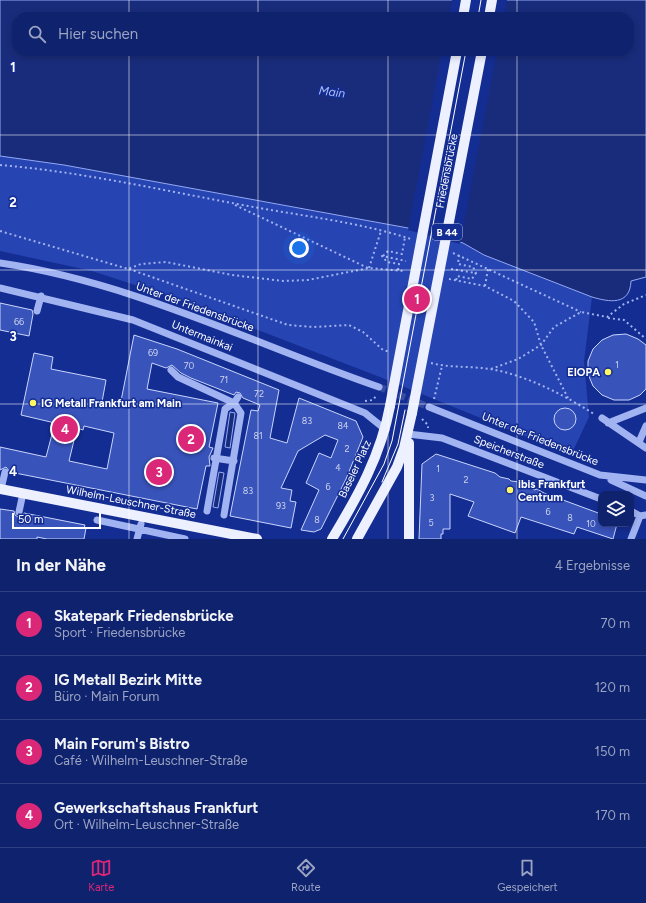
<!DOCTYPE html>
<html lang="de">
<head>
<meta charset="utf-8">
<style>
	body { margin:0; font-family:Figtree,sans-serif; background:#182a73; color:#f1f3f6 }
	.controls { position:absolute; right:12px; bottom:12px; display:grid; overflow:hidden; border-radius:8px; box-shadow:0 2px 6px #0003 }
	.controls button { width:36px; height:36px; display:grid; place-items:center; padding:0; border:0; border-bottom:1px solid #2f3f81; background:#0f226e; color:#f1f3f6; font:20px sans-serif }
	.scale { position:absolute; left:12px; bottom:10px; width:89px; box-sizing:border-box; padding-left:4px; border:2px solid #fff; border-top:0; font-size:11px; line-height:14px; white-space:nowrap; color:#fff; -webkit-text-stroke:3px #142d93; paint-order:stroke }
	.you { position:absolute; left:299px; top:248px; width:14px; height:14px; margin:-10px; border:3px solid #fff; border-radius:50%; background:#1a73e8; box-shadow:0 0 0 6px #1a73e833 }
	.badge { display:grid; place-items:center; width:26px; height:26px; border-radius:50%; background:#db2777; color:#fff; font-size:13px; font-weight:700 }
	.pin { position:absolute; translate:-50% -50%; border:2px solid #fff; box-shadow:0 1px 4px #0006 }
	.list { margin:0; padding:0; list-style:none }
	h2 { display:flex; justify-content:space-between; align-items:center; height:52px; margin:0; padding:0 16px; font-size:17px }
	h2 small { font-size:13px; font-weight:400; color:#9ba4c2 }
	.list li { display:grid; grid-template-columns:26px 1fr auto; gap:12px; align-items:center; box-sizing:border-box; height:64px; padding:0 16px; border-top:1px solid #2f3f81 }
	.list b { display:block; font-size:15px; white-space:nowrap }
	.list p { margin:0; font-size:13px; white-space:nowrap; color:#9ba4c2 }
	.list em { font-size:13px; font-style:normal; color:#9ba4c2 }
	.icon { flex:none; width:22px; height:22px; fill:none; stroke:currentColor; stroke-width:2; stroke-linecap:round; stroke-linejoin:round }
	.map { position:relative; flex:none; width:646px; height:539px; overflow:hidden }
	.search { position:absolute; background:#0f226e; box-shadow:0 2px 6px #0003; left:12px; right:12px; top:12px; height:44px; display:flex; align-items:center; gap:10px; box-sizing:border-box; padding:0 14px; border-radius:16px; color:#9ba4c2; font-size:15px }
	.sheet { height:308px; background:#0f226e }
	nav { display:flex; justify-content:space-around; align-items:center; box-sizing:border-box; height:56px; border-top:1px solid #2f3f81; background:#0f226e; font-size:11px; color:#9ba4c2 }
	nav a { display:grid; justify-items:center; gap:2px }
	nav .on { color:#db2777 }
	.map>svg:first-child { display:block }
	.green { fill:#2644b2 }
	.water { fill:#192c7b; stroke:#94aaf5; fill-rule:evenodd }
	.pier { fill:#142d93 }
	.building { fill:#3853ba; stroke:#c9d5fc; fill-rule:evenodd }
	.lines { fill:none; stroke-linecap:round; stroke-linejoin:round }
	.minor-tunnel { stroke:#374ca3; stroke-width:7; stroke-dasharray:7 3.5; stroke-linecap:butt }
	.path { stroke:#a2b3f2; stroke-width:2; stroke-dasharray:2 3; stroke-linecap:butt }
	.minor { stroke:#a2b3f2; stroke-width:7 }
	.major { stroke:#edf0ff; stroke-width:10 }
	.tram { stroke:#fff; stroke-width:1 }
	.major-bridge { stroke:#edf0ff; stroke-width:10 }
	.grid { fill:none; stroke:#fff; stroke-width:1; stroke-opacity:0.55 }
	.poi-dot { fill:#fff763; stroke:#142d93; stroke-width:1.5 }
	.labels { text-anchor:middle; dominant-baseline:central; stroke-width:3; stroke-linejoin:round; paint-order:stroke }
	.number-label { font-size:9px; fill:#cdd4ee }
	.shield { fill:#142d93; stroke:#b8c0df; stroke-width:1 }
	.shield-label { font-size:10px; font-weight:bold; fill:#fff }
	.street-label { font-size:11px; fill:#fff; stroke:#142d93 }
	.poi-label { font-size:11px; font-weight:bold; fill:#fff; stroke:#142d93; text-anchor:start }
	.water-label { font-size:12px; font-style:italic; fill:#aebff9; stroke:#142d93 }
	.grid-label { font-size:13px; text-anchor:middle; font-weight:bold; fill:#fff; stroke:#142d93; stroke-width:3; stroke-linejoin:round; paint-order:stroke }
</style>
</head>
<body>
<div class="map">
<svg width="646" height="539" viewBox="0 0 646 539">
	<rect width="100%" height="100%" fill="#142d93"/>
	<!-- green -->
	<path class="green" d="M0,156L64,165L407,228L463,243L484,255L592,297L584,361L589,417L571,455L380,377L172,297L92,271L0,251Z"/>
	<!-- water -->
	<path class="water" d="M0,0H646V277L631,281C630,306 609,302 592,297L484,255L463,243L408,228L64,165L0,156ZM17,17H629V51H17Z
		M230,412L235,413L230,448L225,447Z
		M219,472L224,473L218,508L213,507Z"/>
	<!-- pier -->
	<path class="pier" d="M452,0H507L504,17H449Z
		M442,51H497L460,244L408,230Z"/>
	<!-- building -->
	<path class="building" d="M0,303L32,310L33,314L29,336L0,330Z
		M626,334L638,339L646,345V389L640,395L629,400H614L602,395L593,386L588,374V361L593,349L602,340L613,335Z
		M134,335L177,349L279,390L270,438L287,443L299,398L356,421L363,437L346,479L321,529L314,532L301,530L319,490L306,483L319,453L331,458L338,440L325,435L298,451L281,488L292,490L290,501L296,502L291,528L230,516L251,410L258,411L260,405L243,398L240,393L236,392L234,395L191,378L181,373L172,365L166,368L152,363L147,389L218,403L209,447L213,448L209,457L210,466H206L197,509L10,472L6,467L0,470V447L46,457L55,423L21,415L34,353L53,357L51,369L106,380L102,402L120,406ZM84,426L114,433L107,469L69,461L77,428L83,430Z
		M554 419a11 11 0 1 1 22 0a11 11 0 1 1-22 0Z
		M436,454L495,473L500,477L509,479L511,481L520,482L522,485L531,486L534,490L537,489L544,493L601,514V524H617L613,539L577,527L574,534L521,517L515,533L468,516L474,502L450,494V529H443V534H441V539H419L422,464Z
		M0,509L14,511L15,515L18,517L22,516L24,513L85,525L84,528H86L84,539H47L37,537V539H0Z"/>
	<g class="lines">
		<!-- minor-tunnel -->
		<path class="minor-tunnel" d="M379,387L429,407"/>
		<!-- path -->
		<path class="path" d="M0,165C83,172 166,191 248,206C302,216 359,222 411,239
			M235,205L368,268
			M0,231L128,269L141,264L166,262L232,275L283,281L308,280L369,268L405,271
			M453,253L581,312
			M459,255L458,264L473,267L476,273
			M383,256L388,251L402,254L405,237
			M369,268L381,231
			M129,269L288,325L314,327L349,325L363,332L383,350L390,352
			M451,269L476,273L472,279L457,276L456,281
			M398,270L399,264L387,262L382,256L406,261
			M449,279L485,286L514,301L534,322L541,345L568,398
			M485,286L488,269
			M608,318L624,320L646,339
			M431,363C450,368 470,366 490,369C526,375 564,395 594,414
			M491,369L518,359L541,345L554,327L581,312L607,317L624,304L646,295
			M434,399L442,366
			M365,401L373,400L376,396
			M422,419L428,425V428"/>
		<!-- minor -->
		<path class="minor" d="M0,263C132,282 254,344 379,387
			M0,288L133,320L365,413L386,430
			M37,311L41,296
			M171,370L178,377L234,403L241,413L224,515
			M429,407L600,475L646,480
			M602,418L646,448
			M608,423L646,408
			M408,434L442,438L601,499
			M639,442L646,426
			M214,458L234,461
			M611,480L646,496
			M1,489L5,472
			M207,511L225,409L234,403L238,397
			M631,511L640,516L646,515
			M19,512L23,493
			M97,520L185,539
			M137,539L141,524
			M631,539L640,516"/>
		<!-- major -->
		<path class="major" d="M463,17L466,0
			M489,17L492,0
			M409,443V539
			M0,489L257,539
			M332,539C358,496 381,455 390,406
			M357,539L397,467L404,448L412,413"/>
		<!-- tram -->
		<path class="tram" d="M478,17L481,0
			M382,482L398,444L405,410
			M343,539L384,464L392,441L466,51"/>
		<!-- major-bridge -->
		<path class="major-bridge" d="M390,406L457,51
			M412,413L482,51"/>
	</g>
	<!-- grid -->
	<path class="grid" d="M129,0V17M258,0V17M388,0V17M517,0V17M129,51V539M258,51V539M388,51V539M517,51V539M0,135H646M0,270H646M0,404H646"/>
	<!-- markers -->
	<g class="poi-dot">
		<circle cx="608" cy="372" r="4"/>
		<circle cx="33" cy="403" r="4"/>
		<circle cx="510" cy="490" r="4"/>
	</g>
	<g class="labels">
		<!-- number labels -->
		<g class="number-label">
			<text x="19" y="321">66</text>
			<text x="153" y="352">69</text>
			<text x="617" y="364">1</text>
			<text x="189" y="365">70</text>
			<text x="224" y="379">71</text>
			<text x="259" y="393">72</text>
			<text x="307" y="420">83</text>
			<text x="343" y="425">84</text>
			<text x="258" y="435">81</text>
			<text x="347" y="448">2</text>
			<text x="338" y="467">4</text>
			<text x="438" y="468">1</text>
			<text x="466" y="479">2</text>
			<text x="328" y="486">6</text>
			<text x="248" y="490">83</text>
			<text x="432" y="497">3</text>
			<text x="281" y="505">93</text>
			<text x="548" y="511">6</text>
			<text x="570" y="517">8</text>
			<text x="317" y="519">8</text>
			<text x="431" y="522">5</text>
			<text x="591" y="523">10</text>
		</g>
		<!-- shield labels -->
		<rect class="shield" x="432" y="224" width="30" height="16" rx="3"/>
		<g class="shield-label">
			<text x="447" y="232">B 44</text>
		</g>
		<!-- street labels -->
		<g class="street-label">
			<text transform="translate(447 171) rotate(-79)">Friedensbrücke</text>
			<text transform="translate(195 307) rotate(20)">Unter der Friedensbrücke</text>
			<text transform="translate(202 336) rotate(22)">Untermainkai</text>
			<text transform="translate(540 439) rotate(22)">Unter der Friedensbrücke</text>
			<text transform="translate(509 452) rotate(21)">Speicherstraße</text>
			<text transform="translate(355 469) rotate(-65)">Baseler Platz</text>
			<text transform="translate(131 502) rotate(11)">Wilhelm-Leuschner-Straße</text>
		</g>
		<!-- poi labels -->
		<g class="poi-label">
			<text x="600" y="372" text-anchor="end">EIOPA</text>
			<text x="41" y="403">IG Metall Frankfurt am Main</text>
			<text x="518" y="484">ibis Frankfurt<tspan x="518" dy="13">Centrum</tspan></text>
		</g>
		<!-- water labels -->
		<g class="water-label">
			<text transform="translate(332 92) rotate(7)">Main</text>
		</g>
	</g>
	<g class="grid-label">
		<text x="13" y="72">1</text>
		<text x="13" y="207">2</text>
		<text x="13" y="341">3</text>
		<text x="13" y="476">4</text>
	</g>
</svg>
<div class="controls">
<button><svg class="icon" aria-label="layers" viewBox="0 0 24 24"><path d="M12 4l9 5-9 5-9-5zM3 14l9 5 9-5"/></svg></button>
</div>
<div class="scale">50 m</div>
<div class="you"></div>
<div class="pin badge" style="left:417px;top:299px">1</div>
<div class="pin badge" style="left:191px;top:439px">2</div>
<div class="pin badge" style="left:159px;top:472px">3</div>
<div class="pin badge" style="left:65px;top:429px">4</div>
<div class="search"><svg class="icon" aria-label="search" viewBox="0 0 24 24"><circle cx="10" cy="10" r="6"/><path d="M15 15l6 6"/></svg>Hier suchen</div>
</div>
<section class="sheet">
<h2>In der Nähe<small>4 Ergebnisse</small></h2>
<ul class="list">
<li><span class="badge">1</span><div><b>Skatepark Friedensbrücke</b><p>Sport · Friedensbrücke</p></div><em>70 m</em></li>
<li><span class="badge">2</span><div><b>IG Metall Bezirk Mitte</b><p>Büro · Main Forum</p></div><em>120 m</em></li>
<li><span class="badge">3</span><div><b>Main Forum's Bistro</b><p>Café · Wilhelm-Leuschner-Straße</p></div><em>150 m</em></li>
<li><span class="badge">4</span><div><b>Gewerkschaftshaus Frankfurt</b><p>Ort · Wilhelm-Leuschner-Straße</p></div><em>170 m</em></li>
</ul>
</section>
<nav>
<a class="on"><svg class="icon" aria-label="map" viewBox="0 0 24 24"><path d="M3 6l6-2 6 2 6-2v14l-6 2-6-2-6 2zM9 4v14M15 6v14"/></svg>Karte</a>
<a><svg class="icon" aria-label="directions" viewBox="0 0 24 24"><path d="M12 3l9 9-9 9-9-9zM9 14v-3h6M13 9l2 2-2 2"/></svg>Route</a>
<a><svg class="icon" aria-label="saved" viewBox="0 0 24 24"><path d="M7 4h10v16l-5-4-5 4z"/></svg>Gespeichert</a>
</nav>
</body>
</html>
